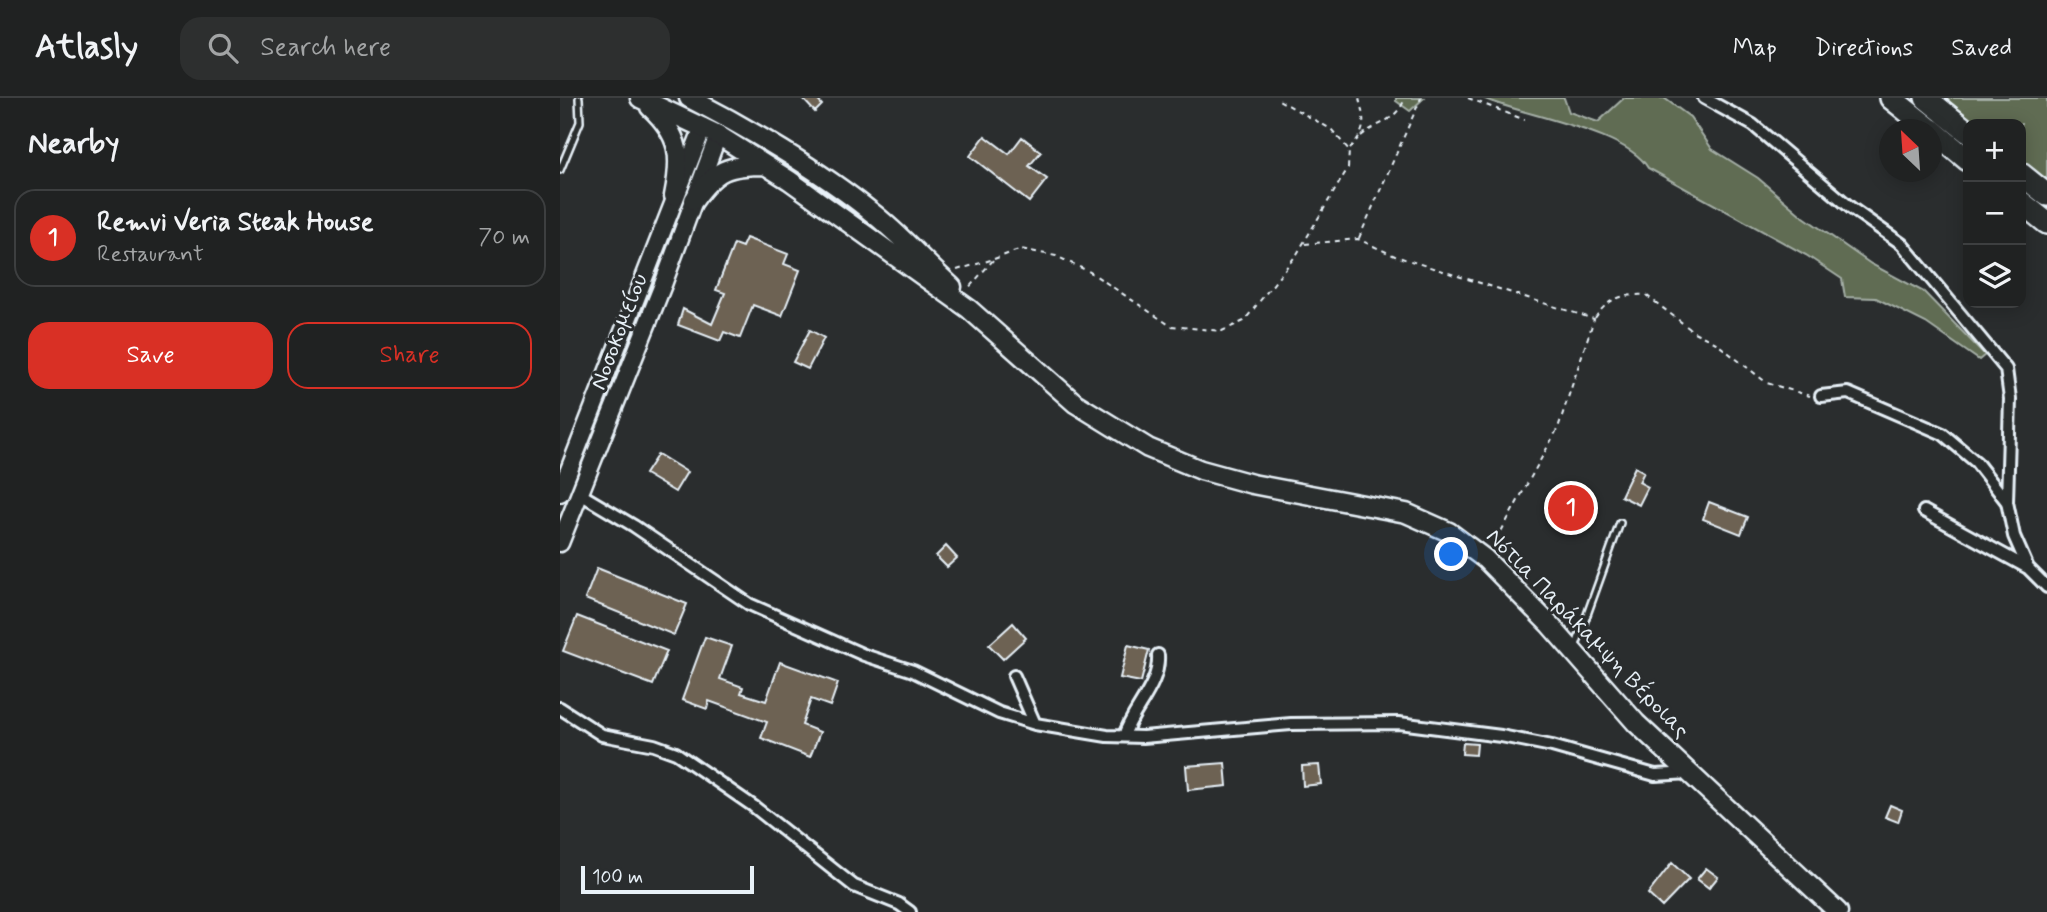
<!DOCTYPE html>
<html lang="en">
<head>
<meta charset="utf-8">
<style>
	body { margin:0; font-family:Mynerve,sans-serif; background:#2d2f2f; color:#f1f3f6 }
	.controls { position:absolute; right:21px; top:21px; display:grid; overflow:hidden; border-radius:14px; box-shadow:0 4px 18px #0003 }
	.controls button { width:63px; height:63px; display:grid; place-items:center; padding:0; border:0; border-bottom:2px solid #3d3f40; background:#202222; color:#f1f3f6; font:35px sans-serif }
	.compass { position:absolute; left:1319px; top:21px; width:63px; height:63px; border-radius:50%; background:#202222; box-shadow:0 4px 18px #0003; rotate:335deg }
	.scale { position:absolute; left:21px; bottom:18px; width:173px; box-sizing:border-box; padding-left:7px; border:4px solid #e8f1f8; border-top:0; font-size:19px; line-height:24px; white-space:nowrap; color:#e8f1f8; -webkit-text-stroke:5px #2a2d2e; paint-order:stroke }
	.you { position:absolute; left:892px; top:457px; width:24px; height:24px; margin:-18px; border:5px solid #fff; border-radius:50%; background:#1a73e8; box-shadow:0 0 0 10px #1a73e833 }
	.badge { display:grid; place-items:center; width:46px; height:46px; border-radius:50%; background:#d93025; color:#fff; font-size:23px; font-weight:700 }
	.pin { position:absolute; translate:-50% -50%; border:4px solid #fff; box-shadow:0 2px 7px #0006 }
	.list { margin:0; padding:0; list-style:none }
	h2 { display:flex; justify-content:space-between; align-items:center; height:91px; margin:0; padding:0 28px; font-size:30px }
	h2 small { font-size:23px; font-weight:400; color:#a2a4a5 }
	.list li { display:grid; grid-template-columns:46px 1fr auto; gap:21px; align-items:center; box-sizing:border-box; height:98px; margin:0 14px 14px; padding:0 14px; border:2px solid #3d3f40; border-radius:21px }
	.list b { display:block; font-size:26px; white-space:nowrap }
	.list p { margin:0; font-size:23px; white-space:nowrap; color:#a2a4a5 }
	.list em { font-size:23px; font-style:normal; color:#a2a4a5 }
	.actions { display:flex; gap:14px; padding:21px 28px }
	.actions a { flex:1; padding:16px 0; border:2px solid #d93025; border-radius:21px; text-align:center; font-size:24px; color:#d93025 }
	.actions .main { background:#d93025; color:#fff }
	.icon { flex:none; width:38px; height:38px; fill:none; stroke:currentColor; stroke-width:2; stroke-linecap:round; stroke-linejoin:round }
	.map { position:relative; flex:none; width:1487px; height:814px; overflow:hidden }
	header { display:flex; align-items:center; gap:42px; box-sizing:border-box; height:98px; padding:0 35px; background:#202222; border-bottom:2px solid #3d3f40 }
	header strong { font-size:33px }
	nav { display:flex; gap:38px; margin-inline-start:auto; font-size:24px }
	.search { width:490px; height:63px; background:#2d2f2f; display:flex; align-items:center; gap:18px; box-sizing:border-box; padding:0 24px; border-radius:21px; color:#a2a4a5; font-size:26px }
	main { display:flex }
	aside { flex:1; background:#202222 }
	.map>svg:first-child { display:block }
	.green { fill:#606c53; stroke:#a4aea6; stroke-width:2 }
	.building { fill:#6d6253; stroke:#e8f1f8; stroke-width:2 }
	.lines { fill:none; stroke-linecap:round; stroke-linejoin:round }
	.lane-casing { stroke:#e8f1f8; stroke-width:10 }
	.street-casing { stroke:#e8f1f8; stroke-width:16 }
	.secondary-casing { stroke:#e8f1f8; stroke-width:21 }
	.primary-casing { stroke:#e8f1f8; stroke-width:23 }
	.highway-casing { stroke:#e8f1f8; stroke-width:26 }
	.path { stroke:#e8f1f8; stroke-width:2; stroke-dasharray:5 5; stroke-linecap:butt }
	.lane { stroke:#2a2d2e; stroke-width:5 }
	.street { stroke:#2a2d2e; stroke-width:10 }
	.secondary { stroke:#2a2d2e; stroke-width:16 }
	.primary { stroke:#2a2d2e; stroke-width:18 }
	.highway { stroke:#2a2d2e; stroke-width:21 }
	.labels { text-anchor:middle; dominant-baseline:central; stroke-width:6; stroke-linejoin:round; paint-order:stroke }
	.street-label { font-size:23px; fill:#e8f1f8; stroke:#2a2d2e }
</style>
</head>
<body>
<header>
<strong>Atlasly</strong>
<div class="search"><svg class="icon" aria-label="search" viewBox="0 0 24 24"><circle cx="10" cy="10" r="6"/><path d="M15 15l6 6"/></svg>Search here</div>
<nav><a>Map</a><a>Directions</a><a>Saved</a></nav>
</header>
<main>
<aside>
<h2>Nearby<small></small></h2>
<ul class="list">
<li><span class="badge">1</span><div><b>Remvi Veria Steak House</b><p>Restaurant</p></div><em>70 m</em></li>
</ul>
<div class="actions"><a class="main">Save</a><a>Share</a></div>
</aside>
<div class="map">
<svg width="1487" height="814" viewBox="0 0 1487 814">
	<rect width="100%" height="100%" fill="#2a2d2e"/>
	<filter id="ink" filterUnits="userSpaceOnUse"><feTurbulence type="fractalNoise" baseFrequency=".0143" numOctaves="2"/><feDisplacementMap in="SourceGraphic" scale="14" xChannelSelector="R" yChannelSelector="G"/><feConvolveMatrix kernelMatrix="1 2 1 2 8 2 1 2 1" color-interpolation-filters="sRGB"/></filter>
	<g filter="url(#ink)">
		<!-- green -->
		<path class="green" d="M836,0H864L850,13L836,3Z
			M923,0H1004L1009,14L1038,24L1064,0H1104L1130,19L1152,51L1198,80L1241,117L1311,166L1364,194L1425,257L1419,262L1366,225L1316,200L1285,199L1282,181L1246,157L1088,70C1067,33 964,18 923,0Z
			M1379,0H1487V86L1461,65V26H1412Z"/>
		<!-- building -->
		<path class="building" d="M242,0H256L262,7L255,14Z
			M425,38L449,56L462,39L481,54L469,68L487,81L469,104L410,58Z
			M186,140L228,156L224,166L240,172L222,218L193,207L180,240L164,234L160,243L118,227L123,211L152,226L165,195L156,192L174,146L182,149Z
			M250,232L264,240L248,271L233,264Z
			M98,356L127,374L115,394L85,376Z
			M1075,369L1084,374L1079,384L1088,389L1079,407L1061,398Z
			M1149,404L1188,419L1181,436L1143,421Z
			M386,448L397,460L387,469L376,458Z
			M37,470L127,506L114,537L25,501Z
			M17,518L107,553L93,587L3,553Z
			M453,525L466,540L443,561L429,547Z
			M145,539L172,548L160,581L183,589L181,595L206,603L220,564L278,585L270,608L251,601L242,627L260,634L250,659L201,640L207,624L149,603L147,611L122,602Z
			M568,547L589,552L581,584L560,580Z
			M903,645L917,646L916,657L902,656Z
			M665,665L667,688L628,692L626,668Z
			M759,667L761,686L743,688L742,668Z
			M1330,707L1342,712L1338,724L1325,719Z
			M1112,765L1129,781L1102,809L1088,796Z
			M1146,770L1158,779L1149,790L1137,781Z"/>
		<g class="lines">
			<!-- lane casing -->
			<g class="lane-casing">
				<path id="lane" d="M0,72L20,24L19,0
					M1015,550L1060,425"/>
			</g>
			<!-- street casing -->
			<g class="street-casing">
				<path id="street" d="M1144,0L1193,27L1291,110L1342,146L1446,271L1450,301L1447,404
					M1261,298L1288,295L1383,336L1416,364L1447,404L1454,438L1468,470L1487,489
					M22,397L74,428L189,506L304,557L353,573L439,615L475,626L547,638L583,639L731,626L839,625L941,638L992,648L1095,677L1131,675
					M1364,413L1468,470
					M454,578L475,626
					M0,610L42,637L94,647L116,655L193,708L294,788L339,806L350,814
					M564,638C573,610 600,588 598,557"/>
			</g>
			<!-- secondary casing -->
			<g class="secondary-casing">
				<path id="secondary" d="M0,395L143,29
					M0,445L104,184L158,37"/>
			</g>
			<!-- primary casing -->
			<g class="primary-casing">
				<path id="primary" d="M80,0L158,37L229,82L409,211L515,305L588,350L641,372L692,386L846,415L889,434L925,461L990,527L1076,625L1278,814
					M129,0C186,29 261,73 310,113C340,136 364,164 392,189
					M90,9C121,38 122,59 114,98
					M134,102C156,71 168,67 205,67"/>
			</g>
			<!-- highway casing -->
			<g class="highway-casing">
				<path id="highway" d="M1331,0L1371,32
					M1366,0L1408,34
					M1372,32L1408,62
					M1461,76L1487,97
					M1461,104L1487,125"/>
			</g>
			<!-- path -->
			<path class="path" d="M908,0L965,22
				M801,38C818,24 837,23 845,0
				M790,51C807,30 805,25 799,0
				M799,140L861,0
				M745,146L798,141L835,158L1034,221L998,330L933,448
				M434,161L461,151L496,158L530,174L611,228L662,233L684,223L737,156L788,70L789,52L771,31L715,0
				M397,172L434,161L407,192
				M1035,220C1048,200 1062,196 1086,197L1134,234L1156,245L1207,285L1250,298"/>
			<!-- lane -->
			<use href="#lane" class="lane"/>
			<!-- street -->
			<use href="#street" class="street"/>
			<!-- secondary -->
			<use href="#secondary" class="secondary"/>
			<!-- primary -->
			<use href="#primary" class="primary"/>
			<!-- highway -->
			<use href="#highway" class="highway"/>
		</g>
	</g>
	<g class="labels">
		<!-- street labels -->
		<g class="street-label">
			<text transform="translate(60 234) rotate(-69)">Νοσοκομείου</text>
			<text transform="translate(1027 536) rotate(46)">Νότια Παράκαμψη Βέροιας</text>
		</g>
	</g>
</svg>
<div class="controls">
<button>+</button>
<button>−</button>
<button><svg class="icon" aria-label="layers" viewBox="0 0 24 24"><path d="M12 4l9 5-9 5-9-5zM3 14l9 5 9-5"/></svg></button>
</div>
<svg class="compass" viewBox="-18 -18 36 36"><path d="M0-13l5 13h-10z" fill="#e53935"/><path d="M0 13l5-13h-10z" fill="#a2a4a5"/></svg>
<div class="scale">100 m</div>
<div class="you"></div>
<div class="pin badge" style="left:1011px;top:410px">1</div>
</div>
</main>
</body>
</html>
